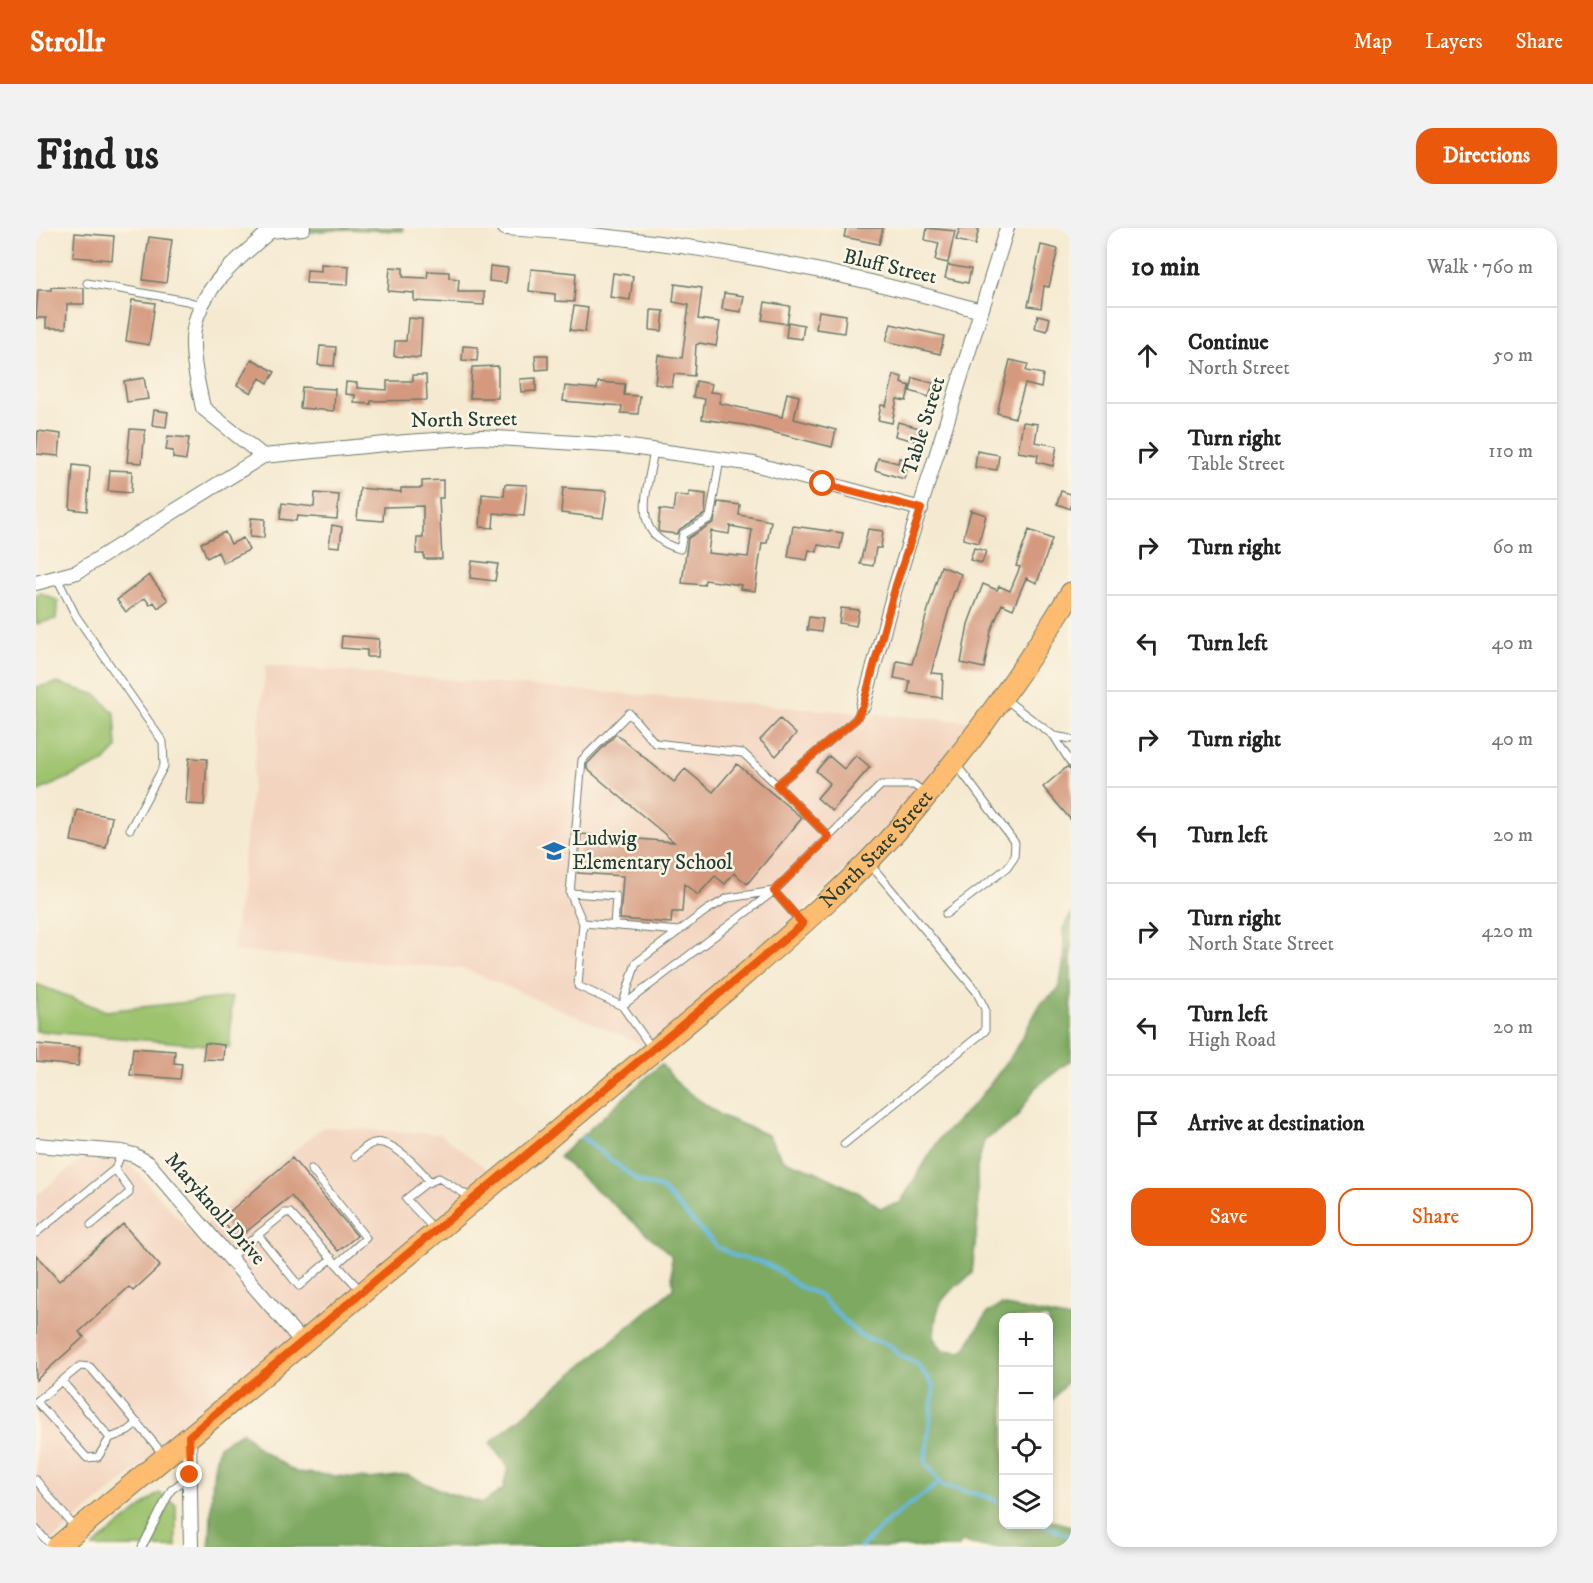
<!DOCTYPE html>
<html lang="en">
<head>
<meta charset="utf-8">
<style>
	body { margin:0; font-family:"IM FELL DW Pica",serif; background:#f2f2f2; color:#222 }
	.controls { position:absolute; right:18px; bottom:18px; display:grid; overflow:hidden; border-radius:12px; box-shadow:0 3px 9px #0003 }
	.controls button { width:54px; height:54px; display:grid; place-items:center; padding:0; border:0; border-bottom:2px solid #e0e0e0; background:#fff; color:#222; font:30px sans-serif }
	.stop { position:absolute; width:18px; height:18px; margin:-14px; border:4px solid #ea580c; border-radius:50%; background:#fff }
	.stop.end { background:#ea580c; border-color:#fff; box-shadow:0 2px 6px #0008 }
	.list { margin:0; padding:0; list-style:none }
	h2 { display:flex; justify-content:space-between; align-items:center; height:78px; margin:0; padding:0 24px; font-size:26px }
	h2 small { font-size:20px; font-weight:400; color:#767676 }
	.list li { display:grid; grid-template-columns:39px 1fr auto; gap:18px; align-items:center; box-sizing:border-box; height:96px; padding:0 24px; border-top:2px solid #e0e0e0 }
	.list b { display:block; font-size:22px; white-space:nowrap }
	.list p { margin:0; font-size:20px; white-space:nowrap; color:#767676 }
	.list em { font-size:20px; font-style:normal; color:#767676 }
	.actions { display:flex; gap:12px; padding:18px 24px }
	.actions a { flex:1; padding:14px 0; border:2px solid #ea580c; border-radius:18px; text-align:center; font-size:21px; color:#ea580c }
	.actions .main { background:#ea580c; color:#fff }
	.icon { flex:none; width:33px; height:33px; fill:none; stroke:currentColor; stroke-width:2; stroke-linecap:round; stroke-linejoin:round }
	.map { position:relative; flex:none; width:1035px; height:1319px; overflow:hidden; border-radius:18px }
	header { display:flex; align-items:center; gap:36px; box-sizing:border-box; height:84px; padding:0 30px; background:#ea580c; color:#fff }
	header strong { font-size:28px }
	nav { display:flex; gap:33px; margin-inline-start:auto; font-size:21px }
	.intro { display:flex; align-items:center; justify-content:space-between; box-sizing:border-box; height:144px; padding:0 36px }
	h1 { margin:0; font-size:42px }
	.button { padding:15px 27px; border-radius:18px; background:#ea580c; color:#fff; font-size:21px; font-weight:700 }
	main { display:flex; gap:36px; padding:0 36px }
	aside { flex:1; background:#fff; border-radius:18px; box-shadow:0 3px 9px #0003 }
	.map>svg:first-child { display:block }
	.built { fill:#f3d4bf }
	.green { fill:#9dc36e; stroke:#5e8051; stroke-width:1.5 }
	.forest { fill:#7ea961; stroke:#4e734a; stroke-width:1.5 }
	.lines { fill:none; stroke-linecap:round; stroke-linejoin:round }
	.stream { stroke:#64b9e0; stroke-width:4 }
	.building { fill:#d4997e; fill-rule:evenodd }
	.lane-casing { stroke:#6a7a6b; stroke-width:9 }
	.street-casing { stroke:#6a7a6b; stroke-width:16 }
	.primary-casing { stroke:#6a7a6b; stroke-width:23 }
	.lane { stroke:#fff; stroke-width:7 }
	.street { stroke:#fff; stroke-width:14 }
	.primary { stroke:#fdbc70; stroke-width:21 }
	.route { stroke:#ea580c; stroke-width:8 }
	.labels { text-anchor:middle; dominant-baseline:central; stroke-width:5; stroke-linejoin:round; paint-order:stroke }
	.street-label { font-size:21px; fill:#1f3d34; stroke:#fcf5e5 }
	.poi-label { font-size:21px; fill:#1f3d34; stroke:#fcf5e5; text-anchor:start }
</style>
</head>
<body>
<header>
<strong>Strollr</strong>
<nav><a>Map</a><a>Layers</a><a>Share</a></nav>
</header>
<div class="intro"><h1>Find us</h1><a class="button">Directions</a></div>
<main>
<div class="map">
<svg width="1035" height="1319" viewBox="0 0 1035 1319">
	<rect width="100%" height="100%" fill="#fcf5e5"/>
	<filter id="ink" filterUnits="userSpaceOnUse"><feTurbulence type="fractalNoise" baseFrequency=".0167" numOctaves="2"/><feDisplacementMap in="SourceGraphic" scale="12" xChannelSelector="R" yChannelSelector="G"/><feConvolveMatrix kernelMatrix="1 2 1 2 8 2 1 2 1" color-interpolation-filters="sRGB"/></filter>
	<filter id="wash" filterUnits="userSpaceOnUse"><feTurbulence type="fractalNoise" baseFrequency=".008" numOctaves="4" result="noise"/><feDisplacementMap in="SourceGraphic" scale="24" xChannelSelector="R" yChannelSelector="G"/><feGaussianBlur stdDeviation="1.35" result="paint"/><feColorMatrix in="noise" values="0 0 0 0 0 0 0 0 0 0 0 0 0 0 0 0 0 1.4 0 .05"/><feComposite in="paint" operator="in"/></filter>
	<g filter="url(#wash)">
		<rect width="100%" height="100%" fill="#f5ead1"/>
		<!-- built -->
		<path class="built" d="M230,437L939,494L876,573L778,673L684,759L610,818L429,741L197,723Z
			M287,899L404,906L456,945L8,1319H0V968L48,929L93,934L157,1007Z"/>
		<!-- green -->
		<path class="green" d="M5,365L22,373L20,391L0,396V366Z
			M21,455L61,467L79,486L81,520L68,534L0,564V459Z
			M0,756L70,783L196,769L194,819L0,803Z
			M123,1265L140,1277V1319H57Z"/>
		<!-- forest -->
		<path class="forest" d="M235,0H367V3L307,1L235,8Z
			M1035,685V832L999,860L979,892L948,913L941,940L942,990L936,1046C906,1069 899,1073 898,1111L907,1122L927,1124L951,1085L965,1077L1035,1091V1149L1013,1176L1012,1090H968V1296H1012L1013,1292L1035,1298V1319H951L925,1314L923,1319H173C177,1286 173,1250 183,1218L206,1204L226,1223L260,1244L333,1251L371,1247L412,1265L447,1275L467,1261L472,1239L454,1215L637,1061L635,1027L523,929L625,836L645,859L686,888L732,907L747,932L779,943L823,965L844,980L864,975L904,910L943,871L976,827L1005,775L1023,761L1029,726L1027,701Z"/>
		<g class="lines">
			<!-- stream -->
			<path class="stream" d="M546,909L602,953L626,961L681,1019L699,1028L725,1034L740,1041L762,1058L783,1067L823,1107L854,1117L863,1127L881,1136L898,1158L889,1234L907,1258L952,1269L968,1277
				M1006,1296L1035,1309
				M825,1319L853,1292L903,1255"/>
		</g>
		<g id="blocks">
			<!-- building -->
			<path class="building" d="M810,0H847L843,16L808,9Z
				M891,0L919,3L912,35L899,32L903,15L889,12Z
				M924,0H943L939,17L920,12Z
				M39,5L78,8L76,32L37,29Z
				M113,9L136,12L130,55L107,52Z
				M1005,17L1022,21L1013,59L1008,58L1005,80L992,78Z
				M285,36L313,38L312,57L270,55L271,42L285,43Z
				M912,37L935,41L932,55L909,50Z
				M454,38L472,40L470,55L453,53Z
				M354,39L367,40V49L391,50L392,43L413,44V50L423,51L422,64H448V77L378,73V65L352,63Z
				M495,41L540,45L538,74L519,73V66L493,63Z
				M577,45L597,48L594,72L574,69Z
				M639,56L666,60L662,91L684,94L680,118L664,115L660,117L658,148L638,146L636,159L619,156L622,127L646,130L653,77L637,74Z
				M15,59L48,60V76H31L30,100H10V90H0L2,62H15Z
				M688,65L708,68L705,84L686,81Z
				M96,72L119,75L113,117L90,113Z
				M729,74L754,78L751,96L726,92Z
				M538,78L552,80L549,104L534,102Z
				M615,82L628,83L626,103L614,102Z
				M783,83L810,87L808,105L780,101Z
				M1002,87L1014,90L1011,103L999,100Z
				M372,90L386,91L384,130L358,128L359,113H370Z
				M752,94L768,97L766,111L750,109Z
				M855,96L908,108L904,126L850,113Z
				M284,118L300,119L298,138L282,137Z
				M427,118L442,119L441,133L426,132Z
				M499,127H512V141L500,142Z
				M216,131L239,144L232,155L224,150L215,165L201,157Z
				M974,132L992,136L990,143L1007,146L1005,160L989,156L979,190L961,185Z
				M462,138V170H434L436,139Z
				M377,147H390L391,172L335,173V176L318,175L319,167L309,166L310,154L321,155V160L351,162V153H377Z
				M858,147L866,149L865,155L874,158L870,173L861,171L856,195L842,192L845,177L850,178Z
				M108,150L112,171L91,174L88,153Z
				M500,150V163L485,164L484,151Z
				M877,150L897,155L893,169L874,163Z
				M660,153L676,156L674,164L685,165L683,175L746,189L751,165L763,168L758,191L800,202L796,219L708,197L666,191L669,171L657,169Z
				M562,154L589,156L588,167L604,168L602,186L585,185L586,178L527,173L529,158L561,161Z
				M266,159L299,161L298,183L264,180Z
				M118,182L132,184L130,199L116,197Z
				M862,194L883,200L879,213L859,208Z
				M987,194L1002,196L999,214L1021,218L1017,238L1001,234L1002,227L982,224Z
				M94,201L109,202L106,235L91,234Z
				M2,203L25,206L23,228L0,226Z
				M132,208L153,210L150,232L137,230V223L130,222Z
				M941,223L963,227L961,242L939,239Z
				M842,230L862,235L863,230L873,232L868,251L839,242Z
				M37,237L54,239L51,283L34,281Z
				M74,242L96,243L95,265L72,263Z
				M407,252V270H403L406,331H388V326H380L381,310H387V278L348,279L347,293L321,291L324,260L365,264V260H386V253Z
				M469,256L491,257L488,288L458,285L457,300L444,299L446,266L468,268Z
				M527,260L571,263L567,290L525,285Z
				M1025,263L1035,266V281L1021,276Z
				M653,264L670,266L669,286L644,301L641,306L624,304L622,302L624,281L637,283L639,267L653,269Z
				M279,265L303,267L301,291L261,288L260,293L244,291L246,275L278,279Z
				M682,274L704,277L703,287L735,293L731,315H726L719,363L704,361L705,357L669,352L668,357L646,355L652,310L678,294ZM694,298L716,302L712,329L672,325L675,303L693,306Z
				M935,282L950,287L943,315L927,311Z
				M215,290L229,291L228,310L214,309Z
				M296,297L306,299L304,319L293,318Z
				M757,298L807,305L804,321L782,317L781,324L773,322L771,332L752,329Z
				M832,301L847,303L845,320H840L837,338L824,336Z
				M993,302L1016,311L1001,355L990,350L977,381L966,376L955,403L948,440L925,435L932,396L947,356L961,362L963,358L974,363L984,339L980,338Z
				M189,304L195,316L207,310L213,322L187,335L182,324L171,330L165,315Z
				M938,320L950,323L946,335L934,332Z
				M436,333L462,336L459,353L434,350Z
				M905,338L925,346L920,363H918L895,445L907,446L906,470L872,465L874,453L858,450L861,433L876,436Z
				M113,347L132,372L122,380L118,374L114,377L109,370L90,384L81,372Z
				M805,380L823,382L820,398L803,395Z
				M773,389L787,391L785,404L771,402Z
				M306,408L343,411L342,429H331V422L305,420Z
				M744,491L760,506L740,528L724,512Z
				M580,506L638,554L649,541L677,564L701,536L766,590L711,656L698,645L689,656L679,648L662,667L648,656L646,684H636L635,695L584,691L587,648L542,645L545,606L638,614L551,541V536Z
				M820,527L834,539L796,583L781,570L794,555L780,543L793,528L808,541Z
				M153,530L171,531L168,577L150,576Z
				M1031,539L1035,541V592L1007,559Z
				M41,582L76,589L70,620L35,613Z
				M169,815L188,817L187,832L167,831Z
				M0,816L44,820L42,838L0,834Z
				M97,820L139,823L138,835L146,836L144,851L94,847Z
				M256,930L321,1008L302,1023L255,968L201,1011L185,991Z
				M87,996L124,1038L97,1063L93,1059L43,1104L48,1109L0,1152V1027L23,1053Z"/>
		</g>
	</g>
	<g filter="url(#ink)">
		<use href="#blocks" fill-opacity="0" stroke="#6a7a6b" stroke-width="1.5"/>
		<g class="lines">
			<!-- lane casing -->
			<g class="lane-casing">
				<path id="lane" d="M51,55L151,73L167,78
					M618,222C612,263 592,307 644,321L647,306L674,290L684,231
					M21,350L40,388L127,514L128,538L94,601
					M969,471L1018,508L1035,535
					M1018,508L1035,511
					M741,557L793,609
					M534,665L580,668L578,698
					M910,686L971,640L978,630L979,615L920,536
					M547,695L534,665L546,532L593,485L619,515L707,525L741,557L820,491L827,478
					M643,703L547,695L542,758L586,778L600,735L671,682L692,670L738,663L845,557H878L889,565
					M616,820L586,778L738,663L765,694
					M808,916L949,803V781L940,763L833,635
					M319,928C325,924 331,916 338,915C356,910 384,941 394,954
					M275,941L330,1010L301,1036
					M55,997L93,965V961L79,941
					M398,1001L370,971L389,956L403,950L437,971
					M0,1005L79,941L86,924
					M222,1007L263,1058L296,1030
					M193,1030L249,985H254L326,1064
					M0,1174L44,1138L54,1139L127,1226
					M1,1174L51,1230L62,1229L74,1210L26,1153
					M74,1210L92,1203L102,1195
					M0,1252L40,1301
					M0,1301L16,1319
					M106,1319L135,1262L152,1249"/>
			</g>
			<!-- street casing -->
			<g class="street-casing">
				<path id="street" d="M469,0C626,9 794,39 945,83
					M234,3L267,0
					M227,228L167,180C162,156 154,126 158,101C165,58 204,30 234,3V0
					M0,355L41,344L227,228L370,214L445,209L587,218L718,236L885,281
					M827,478L860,357L971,0
					M0,917L86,924L98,927L112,935L266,1114
					M153,1208L155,1319"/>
			</g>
			<!-- primary casing -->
			<g class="primary-casing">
				<g id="primary">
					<path id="s1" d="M21,1319L686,766C753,708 821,651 878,583C936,515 988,442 1035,365"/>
				</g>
			</g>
			<!-- lane -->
			<use href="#lane" class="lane"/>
			<!-- street -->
			<use href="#street" class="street"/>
			<!-- primary -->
			<use href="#primary" class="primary"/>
		</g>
	</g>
	<g class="lines" filter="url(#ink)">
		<!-- route -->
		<path class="route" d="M154,1247L153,1208L767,696L738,663L793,609L741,557L820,491L827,478L860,357L885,281L787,256"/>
	</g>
	<!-- icons -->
	<defs>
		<g id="school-bare" transform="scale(1.8)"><path d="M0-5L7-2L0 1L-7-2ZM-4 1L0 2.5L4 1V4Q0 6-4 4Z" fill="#1f6fb2" stroke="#fcf5e5" stroke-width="2.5" paint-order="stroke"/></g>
	</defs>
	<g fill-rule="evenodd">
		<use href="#school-bare" x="518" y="623"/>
	</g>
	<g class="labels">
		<!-- street labels -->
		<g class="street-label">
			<text transform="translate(854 39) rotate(13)">Bluff Street</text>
			<text transform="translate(428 192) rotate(-1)">North Street</text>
			<text transform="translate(888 198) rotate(-73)">Table Street</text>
			<text stroke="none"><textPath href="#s1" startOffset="1077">North State Street</textPath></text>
			<text transform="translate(179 981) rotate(49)">Maryknoll Drive</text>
		</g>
		<!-- poi labels -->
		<g class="poi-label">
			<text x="536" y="611">Ludwig<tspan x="536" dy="24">Elementary School</tspan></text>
		</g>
	</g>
</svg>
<div class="controls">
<button>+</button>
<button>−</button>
<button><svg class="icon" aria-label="locate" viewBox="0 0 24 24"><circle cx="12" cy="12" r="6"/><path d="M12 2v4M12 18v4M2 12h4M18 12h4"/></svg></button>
<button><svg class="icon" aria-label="layers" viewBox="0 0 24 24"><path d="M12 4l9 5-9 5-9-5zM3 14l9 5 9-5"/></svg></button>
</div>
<div class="stop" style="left:787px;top:256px"></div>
<div class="stop end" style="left:154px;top:1247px"></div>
</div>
<aside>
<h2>10 min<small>Walk · 760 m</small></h2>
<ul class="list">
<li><svg class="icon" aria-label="ahead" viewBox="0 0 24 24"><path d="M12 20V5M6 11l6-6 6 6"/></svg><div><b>Continue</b><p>North Street</p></div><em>50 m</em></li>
<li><svg class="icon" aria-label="right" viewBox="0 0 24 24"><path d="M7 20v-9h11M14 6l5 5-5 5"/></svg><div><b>Turn right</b><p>Table Street</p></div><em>110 m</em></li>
<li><svg class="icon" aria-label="right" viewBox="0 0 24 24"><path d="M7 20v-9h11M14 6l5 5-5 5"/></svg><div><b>Turn right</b></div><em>60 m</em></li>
<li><svg class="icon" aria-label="left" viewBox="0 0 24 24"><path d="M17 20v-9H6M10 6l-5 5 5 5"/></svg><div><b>Turn left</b></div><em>40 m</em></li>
<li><svg class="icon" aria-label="right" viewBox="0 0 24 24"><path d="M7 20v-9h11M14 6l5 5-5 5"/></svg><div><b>Turn right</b></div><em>40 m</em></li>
<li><svg class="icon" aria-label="left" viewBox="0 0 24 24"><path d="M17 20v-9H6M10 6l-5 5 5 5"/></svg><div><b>Turn left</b></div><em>20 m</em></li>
<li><svg class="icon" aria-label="right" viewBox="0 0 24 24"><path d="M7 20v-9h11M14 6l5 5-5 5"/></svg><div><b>Turn right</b><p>North State Street</p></div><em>420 m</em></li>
<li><svg class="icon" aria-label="left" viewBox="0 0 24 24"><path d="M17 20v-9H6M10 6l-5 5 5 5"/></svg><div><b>Turn left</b><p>High Road</p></div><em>20 m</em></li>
<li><svg class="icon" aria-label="arrive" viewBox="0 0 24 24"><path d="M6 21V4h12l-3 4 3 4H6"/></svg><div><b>Arrive at destination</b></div></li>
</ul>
<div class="actions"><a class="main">Save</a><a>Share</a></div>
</aside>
</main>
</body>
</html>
